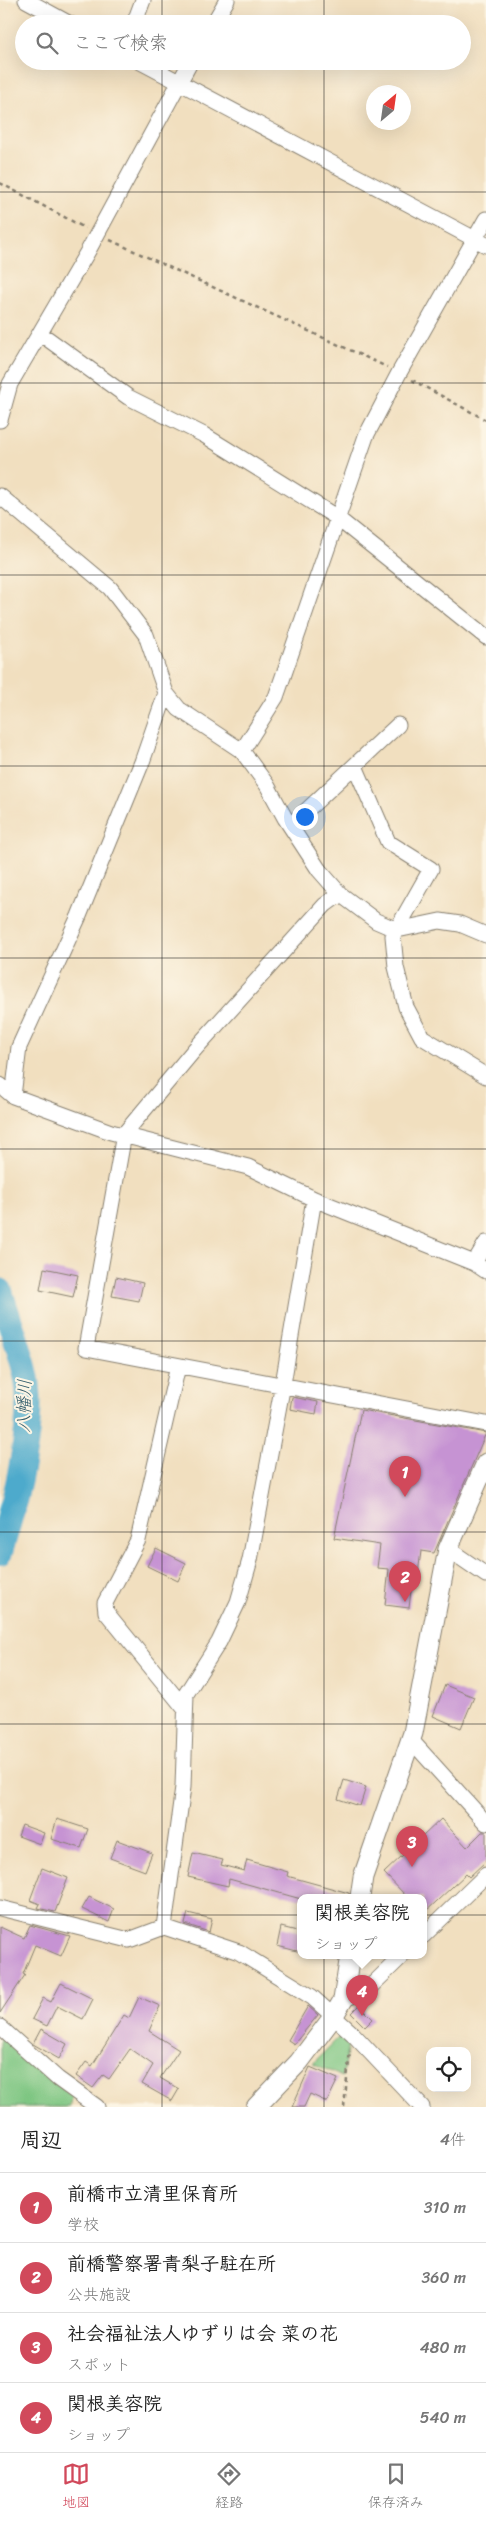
<!DOCTYPE html>
<html lang="ja">
<head>
<meta charset="utf-8">
<style>
	body { margin:0; font-family:Sriracha,"Klee One",sans-serif; background:#f6f6f6; color:#222 }
	.controls { position:absolute; right:15px; bottom:15px; display:grid; overflow:hidden; border-radius:10px; box-shadow:0 5px 20px #0002 }
	.controls button { width:45px; height:45px; display:grid; place-items:center; padding:0; border:0; border-bottom:1px solid #e0e0e0; background:#fff; color:#222; font:25px sans-serif }
	.compass { position:absolute; left:366px; top:85px; width:45px; height:45px; border-radius:50%; background:#fff; box-shadow:0 5px 20px #0002; rotate:29deg }
	.you { position:absolute; left:304px; top:816px; width:18px; height:18px; margin:-12px; border:4px solid #fff; border-radius:50%; background:#1a73e8; box-shadow:0 0 0 8px #1a73e833 }
	.badge { display:grid; place-items:center; width:32px; height:32px; border-radius:50%; background:#d1495b; color:#fff; font-size:16px; font-weight:700 }
	.pin { position:absolute; translate:-50% -41px; filter:drop-shadow(0 1px 2px #0008) }
	.pin::after { content:''; position:absolute; top:26px; width:18px; height:15px; background:inherit; clip-path:polygon(0 0,100% 0,50% 100%) }
	.popup { position:absolute; left:297px; top:1894px; width:130px; height:65px; box-sizing:border-box; display:grid; place-content:center; border-radius:10px; background:#fff; filter:drop-shadow(0 1px 4px #0005); font-size:16px; white-space:nowrap; color:#767676 }
	.popup b { font-size:19px; color:#222 }
	.popup::after { content:''; position:absolute; left:50%; top:100%; margin-left:-10px; border:10px solid transparent; border-top-color:#fff }
	.list { margin:0; padding:0; list-style:none }
	h2 { display:flex; justify-content:space-between; align-items:center; height:65px; margin:0; padding:0 20px; font-size:21px }
	h2 small { font-size:16px; font-weight:400; color:#767676 }
	.list li { display:grid; grid-template-columns:32px 1fr auto; gap:15px; align-items:center; box-sizing:border-box; height:70px; padding:0 20px; border-top:1px solid #e0e0e0 }
	.list b { display:block; font-size:19px; white-space:nowrap }
	.list p { margin:0; font-size:16px; white-space:nowrap; color:#767676 }
	.list em { font-size:16px; font-style:normal; color:#767676 }
	.icon { flex:none; width:28px; height:28px; fill:none; stroke:currentColor; stroke-width:2; stroke-linecap:round; stroke-linejoin:round }
	.map { position:relative; flex:none; width:486px; height:2107px; overflow:hidden }
	.search { position:absolute; background:#fff; box-shadow:0 5px 20px #0002; left:15px; right:15px; top:15px; height:55px; display:flex; align-items:center; gap:12px; box-sizing:border-box; padding:0 18px; border-radius:28px; color:#767676; font-size:19px }
	.sheet { height:345px; background:#fff }
	nav { display:flex; justify-content:space-around; align-items:center; box-sizing:border-box; height:70px; border-top:1px solid #e0e0e0; background:#fff; font-size:14px; color:#767676 }
	nav a { display:grid; justify-items:center; gap:2px }
	nav .on { color:#d1495b }
	.map>svg:first-child { display:block }
	.green { fill:#7ec682; stroke:#4d714f }
	.lines { fill:none; stroke-linecap:round; stroke-linejoin:round }
	.river { stroke:#4eaacc; stroke-width:26 }
	.building { fill:#c693d3 }
	.minor-casing { stroke:#867e6e; stroke-width:17 }
	.tertiary-casing { stroke:#867e6e; stroke-width:21 }
	.path { stroke:#867e6e; stroke-width:2.5; stroke-dasharray:4 4; stroke-linecap:butt }
	.minor { stroke:#fff; stroke-width:15 }
	.tertiary { stroke:#fff; stroke-width:19 }
	.grid { fill:none; stroke:#1c1c1c; stroke-width:1; stroke-opacity:0.55 }
	.labels { text-anchor:middle; dominant-baseline:central; stroke-width:4; stroke-linejoin:round; paint-order:stroke }
	.water-label { font-size:18px; font-style:italic; fill:#325c6b; stroke:#fcf5e5 }
</style>
</head>
<body>
<div class="map">
<svg width="486" height="2107" viewBox="0 0 486 2107">
	<rect width="100%" height="100%" fill="#fcf5e5"/>
	<filter id="ink" filterUnits="userSpaceOnUse"><feTurbulence type="fractalNoise" baseFrequency=".02" numOctaves="2"/><feDisplacementMap in="SourceGraphic" scale="10" xChannelSelector="R" yChannelSelector="G"/><feConvolveMatrix kernelMatrix="1 2 1 2 8 2 1 2 1" color-interpolation-filters="sRGB"/></filter>
	<filter id="wash" filterUnits="userSpaceOnUse"><feTurbulence type="fractalNoise" baseFrequency=".0096" numOctaves="4" result="noise"/><feDisplacementMap in="SourceGraphic" scale="20" xChannelSelector="R" yChannelSelector="G"/><feGaussianBlur stdDeviation="1.12" result="paint"/><feColorMatrix in="noise" values="0 0 0 0 0 0 0 0 0 0 0 0 0 0 0 0 0 1.4 0 .05"/><feComposite in="paint" operator="in"/></filter>
	<g filter="url(#wash)">
		<rect width="100%" height="100%" fill="#f1dfbf"/>
		<!-- green -->
		<path class="green" d="M0,2033L73,2097L69,2107H0Z
			M343,2033L349,2039L342,2077L313,2063Z"/>
		<g class="lines">
			<!-- river -->
			<path class="river" d="M0,1291C8,1319 20,1347 26,1375C36,1422 14,1506 0,1552"/>
		</g>
		<g id="blocks">
			<!-- building -->
			<path class="building" d="M44,1268L78,1275L73,1297L40,1290Z
				M116,1277L143,1283L139,1301L112,1296Z
				M292,1397L318,1402L316,1414L290,1409Z
				M361,1410L486,1433L434,1553L421,1551L418,1574L413,1573L409,1608L385,1605L389,1569L377,1568L380,1545L334,1538Z
				M156,1548L186,1563L178,1581L147,1566Z
				M445,1685L474,1697L461,1728L433,1716Z
				M344,1780L366,1787L360,1806L338,1799Z
				M57,1819L88,1829L81,1848L51,1839Z
				M441,1819L467,1847L482,1832H486V1861L469,1877L466,1874L423,1914V1897H407L384,1873Z
				M22,1825L44,1833L40,1844L18,1836Z
				M117,1840L152,1853L145,1871L110,1858Z
				M193,1853L223,1860L221,1865L244,1871L247,1860L288,1872L287,1876L349,1893V1897H301V1899L229,1879L228,1886L188,1877Z
				M42,1868L68,1878L55,1912L38,1908L40,1904L30,1900Z
				M89,1897L114,1909L109,1922L82,1909Z
				M188,1913L212,1919L209,1932L185,1924Z
				M30,1925L70,1936L61,1956L35,1945L23,1974L25,1975L0,2013V1927L24,1938Z
				M281,1927L301,1932V1952L277,1946Z
				M61,1983L93,1999L83,2019L57,2006L47,2026L32,2019L43,1998L51,2002Z
				M139,1997L160,2006L149,2031L179,2050L160,2078L179,2089L172,2101L142,2084L153,2065L130,2049L109,2079L103,2075L93,2088L76,2076L86,2062L92,2066L124,2015L129,2018Z
				M359,2005L373,2019L365,2027L351,2013Z
				M308,2006L318,2015L294,2044L288,2040Z
				M41,2029L67,2044L59,2059L33,2044Z
				M310,2067L338,2079L327,2102L310,2094L304,2107H292Z"/>
		</g>
	</g>
	<g filter="url(#ink)">
		<use href="#blocks" fill-opacity="0" stroke="#867e6e" stroke-width="1"/>
		<g class="lines">
			<!-- minor casing -->
			<g class="minor-casing">
				<path id="minor" d="M26,0L70,24
					M134,24L143,0
					M213,24L227,0
					M139,61L486,245
					M41,334L128,397L204,435L336,517L486,637
					M0,420L10,384L88,251L191,61
					M0,496L110,588L146,635L166,693L179,709L242,751L267,785L285,818L319,870L340,894L376,921L397,930L440,921L460,924L486,935
					M242,751L276,697L366,436L399,373L486,219
					M355,766L388,842L431,869L393,936L396,967L406,1007L422,1037L486,1076
					M291,825L398,725
					M340,894L325,905L195,1049L124,1134L86,1348L486,1424
					M0,1085L13,1096L111,1132L248,1167L314,1199L474,1263L486,1271
					M13,1096L19,1047L79,916L142,762L166,693
					M474,1263L486,1243
					M178,1366L138,1540L105,1603L106,1612L185,1709
					M448,1549L486,1575
					M410,1739L486,1823
					M0,1908L129,1940L164,1927L239,1952L312,1997L353,2034L422,2107
					M164,1927L183,1787L186,1694L219,1642L238,1602L250,1560L283,1384L314,1199
					M423,1936L486,1875
					M343,2000L369,1988L403,1955
					M0,2027L58,2079L97,2107"/>
			</g>
			<!-- tertiary casing -->
			<g class="tertiary-casing">
				<path id="tertiary" d="M360,1897L363,1877L413,1733L448,1549L486,1463
					M256,2107L299,2062L333,2017L343,2000L350,1955"/>
			</g>
			<!-- path -->
			<path class="path" d="M0,183L85,228
				M110,240L387,367
				M412,380L486,420
				M344,2107L350,2051"/>
			<!-- minor -->
			<use href="#minor" class="minor"/>
			<!-- tertiary -->
			<use href="#tertiary" class="tertiary"/>
		</g>
	</g>
	<!-- grid -->
	<path class="grid" d="M162,0V24M324,0V24M162,61V2107M324,61V2107M0,192H486M0,383H486M0,575H486M0,766H486M0,958H486M0,1149H486M0,1341H486M0,1532H486M0,1724H486M0,1915H486"/>
	<g class="labels">
		<!-- water labels -->
		<g class="water-label">
			<text transform="translate(24 1406) rotate(-89)">八幡川</text>
		</g>
	</g>
</svg>
<div class="controls">
<button><svg class="icon" aria-label="locate" viewBox="0 0 24 24"><circle cx="12" cy="12" r="6"/><path d="M12 2v4M12 18v4M2 12h4M18 12h4"/></svg></button>
</div>
<svg class="compass" viewBox="-18 -18 36 36"><path d="M0-13l5 13h-10z" fill="#e53935"/><path d="M0 13l5-13h-10z" fill="#767676"/></svg>
<div class="you"></div>
<div class="pin badge" style="left:405px;top:1497px">1</div>
<div class="pin badge" style="left:405px;top:1602px">2</div>
<div class="pin badge" style="left:412px;top:1867px">3</div>
<div class="pin badge" style="left:362px;top:2016px">4</div>
<div class="popup"><b>関根美容院</b>ショップ</div>
<div class="search"><svg class="icon" aria-label="search" viewBox="0 0 24 24"><circle cx="10" cy="10" r="6"/><path d="M15 15l6 6"/></svg>ここで検索</div>
</div>
<section class="sheet">
<h2>周辺<small>4件</small></h2>
<ul class="list">
<li><span class="badge">1</span><div><b>前橋市立清里保育所</b><p>学校</p></div><em>310 m</em></li>
<li><span class="badge">2</span><div><b>前橋警察署青梨子駐在所</b><p>公共施設</p></div><em>360 m</em></li>
<li><span class="badge">3</span><div><b>社会福祉法人ゆずりは会 菜の花</b><p>スポット</p></div><em>480 m</em></li>
<li><span class="badge">4</span><div><b>関根美容院</b><p>ショップ</p></div><em>540 m</em></li>
</ul>
</section>
<nav>
<a class="on"><svg class="icon" aria-label="map" viewBox="0 0 24 24"><path d="M3 6l6-2 6 2 6-2v14l-6 2-6-2-6 2zM9 4v14M15 6v14"/></svg>地図</a>
<a><svg class="icon" aria-label="directions" viewBox="0 0 24 24"><path d="M12 3l9 9-9 9-9-9zM9 14v-3h6M13 9l2 2-2 2"/></svg>経路</a>
<a><svg class="icon" aria-label="saved" viewBox="0 0 24 24"><path d="M7 4h10v16l-5-4-5 4z"/></svg>保存済み</a>
</nav>
</body>
</html>
